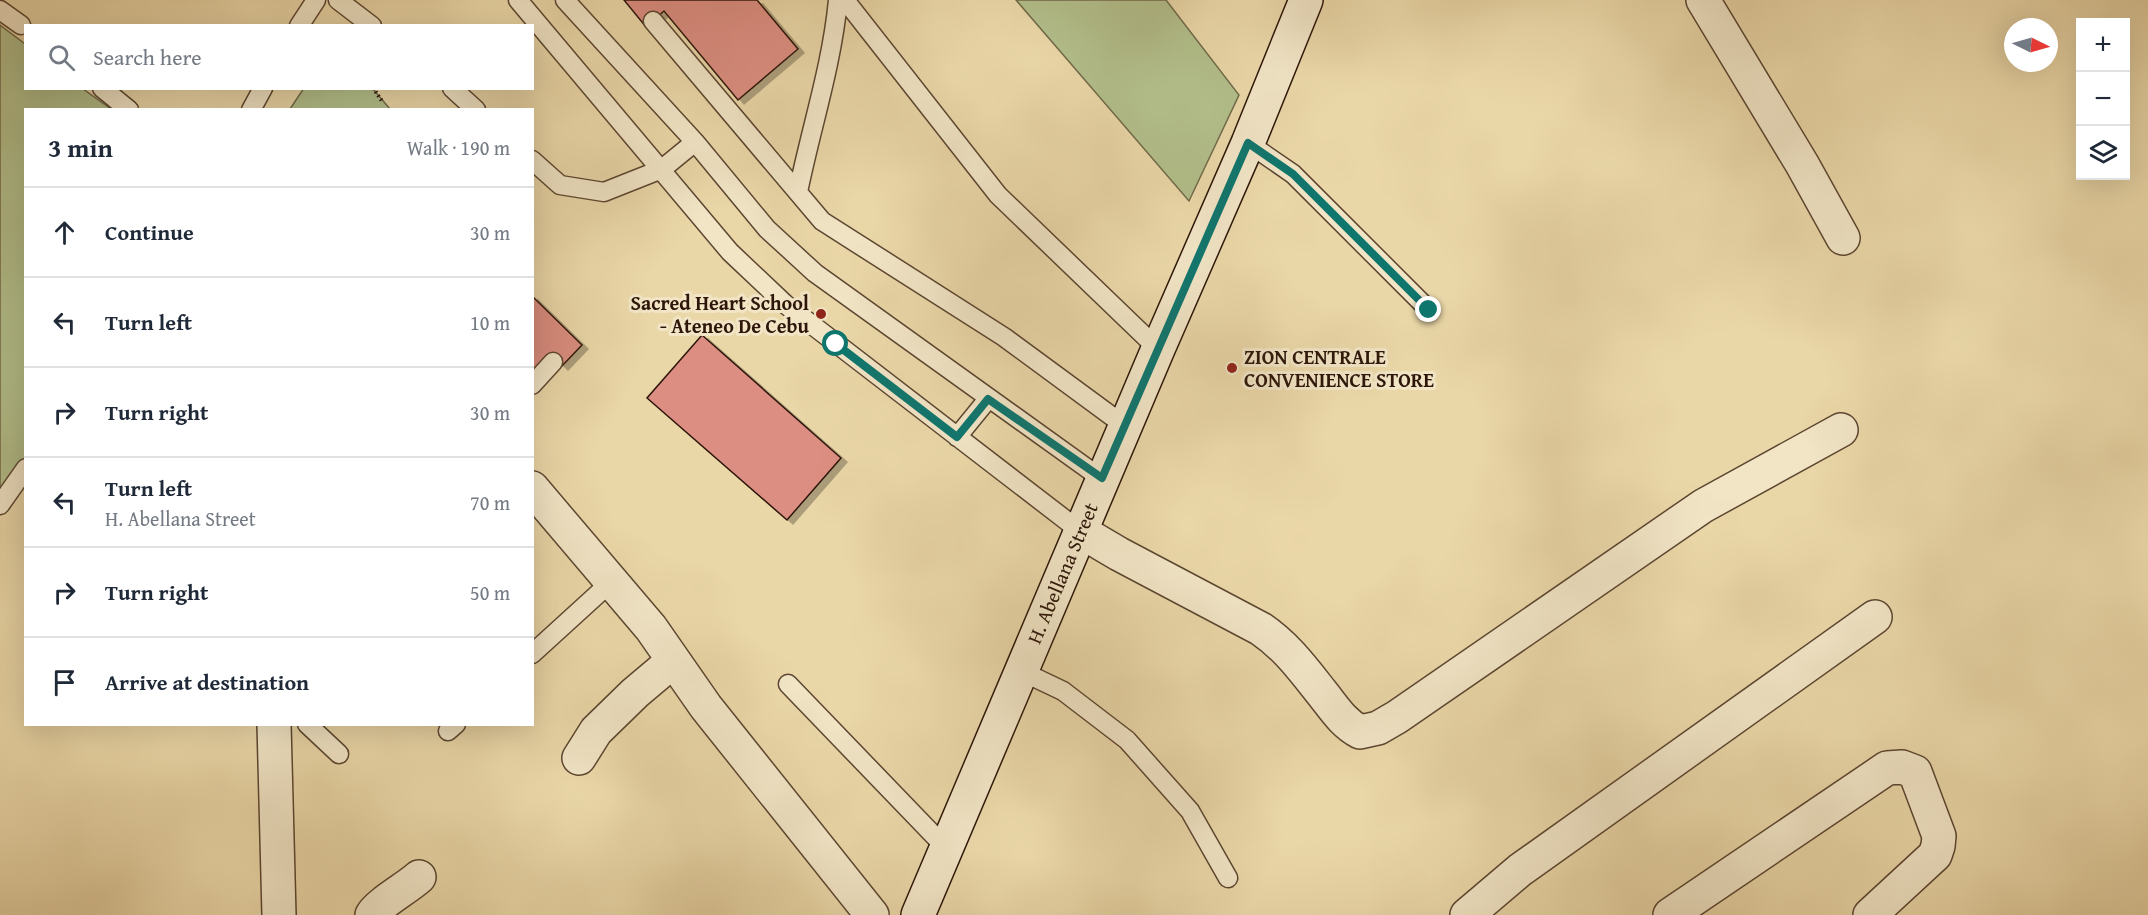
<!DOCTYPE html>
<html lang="en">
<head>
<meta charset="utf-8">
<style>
	body { margin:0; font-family:"Gentium Book Plus",serif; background:#f2f2f3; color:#1f2937 }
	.controls { position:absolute; right:18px; top:18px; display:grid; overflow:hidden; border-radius:0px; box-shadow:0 6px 24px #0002 }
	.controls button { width:54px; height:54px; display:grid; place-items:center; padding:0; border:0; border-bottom:2px solid #e0e1e3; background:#fff; color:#1f2937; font:30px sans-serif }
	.compass { position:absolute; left:2004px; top:18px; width:54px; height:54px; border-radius:50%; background:#fff; box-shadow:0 6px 24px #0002; rotate:95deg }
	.stop { position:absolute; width:18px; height:18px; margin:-14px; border:4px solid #0f766e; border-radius:50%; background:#fff }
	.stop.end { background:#0f766e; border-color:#fff; box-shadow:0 2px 6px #0008 }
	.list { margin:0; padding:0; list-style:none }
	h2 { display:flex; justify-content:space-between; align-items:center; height:78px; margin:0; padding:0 24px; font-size:26px }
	h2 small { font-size:20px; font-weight:400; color:#747a83 }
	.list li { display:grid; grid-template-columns:39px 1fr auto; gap:18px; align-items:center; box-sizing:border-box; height:90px; padding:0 24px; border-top:2px solid #e0e1e3 }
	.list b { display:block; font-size:22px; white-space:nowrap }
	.list p { margin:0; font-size:20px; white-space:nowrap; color:#747a83 }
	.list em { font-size:20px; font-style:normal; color:#747a83 }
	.icon { flex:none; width:33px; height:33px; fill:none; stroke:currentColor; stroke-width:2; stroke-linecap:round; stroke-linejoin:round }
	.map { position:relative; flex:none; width:2148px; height:915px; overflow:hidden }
	.search { position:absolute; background:#fff; box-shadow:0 6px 24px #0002; left:24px; top:24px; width:510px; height:66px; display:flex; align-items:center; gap:15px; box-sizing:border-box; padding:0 21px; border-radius:0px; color:#747a83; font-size:22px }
	.panel { position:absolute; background:#fff; box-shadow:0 6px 24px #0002; left:24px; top:108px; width:510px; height:618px; border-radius:0px }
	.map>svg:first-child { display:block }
	.green { fill:#b2bf8b; stroke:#706a4a; stroke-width:1.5 }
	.building { fill:#dd8e82; stroke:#2d1609; stroke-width:1.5; filter:url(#shadow) }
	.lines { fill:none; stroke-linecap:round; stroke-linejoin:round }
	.service-casing { stroke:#5c4631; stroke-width:21 }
	.minor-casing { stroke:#5c4631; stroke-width:36 }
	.secondary-casing { stroke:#2d1609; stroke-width:36 }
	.path { stroke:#2d1609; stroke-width:4; stroke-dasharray:1.5 3; stroke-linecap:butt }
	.service { stroke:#f1e5c6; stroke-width:18 }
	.minor { stroke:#f1e5c6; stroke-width:33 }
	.secondary { stroke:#f1e5c6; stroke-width:33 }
	.route { stroke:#0f766e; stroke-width:8 }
	.poi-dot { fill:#8f2418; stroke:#f1e5c6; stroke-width:2 }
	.labels { text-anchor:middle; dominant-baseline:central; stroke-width:6; stroke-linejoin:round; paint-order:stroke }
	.poi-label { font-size:20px; font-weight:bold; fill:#2d1609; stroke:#f1e5c6; text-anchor:end }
	.street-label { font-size:20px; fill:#2d1609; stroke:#f1e5c6 }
</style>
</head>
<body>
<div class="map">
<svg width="2148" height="915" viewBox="0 0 2148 915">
	<defs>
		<filter id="shadow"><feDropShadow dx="6" dy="4" stdDeviation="0" flood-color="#0004"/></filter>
	</defs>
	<rect width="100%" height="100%" fill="#ead7a8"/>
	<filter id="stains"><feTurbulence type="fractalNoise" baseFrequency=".00333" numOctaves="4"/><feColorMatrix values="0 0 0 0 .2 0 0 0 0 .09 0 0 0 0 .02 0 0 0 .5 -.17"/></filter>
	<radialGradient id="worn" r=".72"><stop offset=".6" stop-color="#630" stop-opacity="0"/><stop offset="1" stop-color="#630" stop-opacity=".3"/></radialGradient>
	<!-- green -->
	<path class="green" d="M1016,0H1166L1239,95L1189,201Z
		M0,25L25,44L26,88L83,89L111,109L26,110L25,464L0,495Z
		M304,88L373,89L390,109H290Z"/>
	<!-- building -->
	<path class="building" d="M624,0H757L798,49L738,100L664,11L646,27Z
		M532,296L582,345L562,366L551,355L532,374Z
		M702,335L841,458L787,520L647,398Z"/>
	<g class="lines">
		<!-- service casing -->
		<g class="service-casing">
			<path id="service" d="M338,0L372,26
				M518,0L730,252L785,304L1080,531
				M565,0L695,142L767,229L815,273L1102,479
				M845,0L998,195L1158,349
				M0,10L21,25
				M653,21L822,221L1004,337L1125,426
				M299,26L316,0
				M102,88L129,110
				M452,88L476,110
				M251,110L263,88
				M1248,143L1293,174L1429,310
				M532,160L560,185L604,192L662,169L695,142
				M798,192C811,128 832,65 838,0
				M532,385L553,362
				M957,437L988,399
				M0,505L26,468
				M532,654L611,582
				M1021,671L1063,691L1127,740L1190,811L1228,878
				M788,684L946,848
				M307,724L339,754
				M448,731L456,724"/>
		</g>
		<!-- minor casing -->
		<g class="minor-casing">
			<path id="minor" d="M1703,0L1802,164L1843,238
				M532,488L651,628L706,707L872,915
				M1080,531L1119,554L1261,629C1286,646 1303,669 1322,693C1334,708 1343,723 1360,732L1378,728L1397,717L1703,506L1841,430
				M274,724L279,915
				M579,758L596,731L635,693L673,661
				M372,915C379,903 407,888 419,877
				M1467,915L1520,870L1875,617
				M1670,915L1887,768L1902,767L1915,772L1939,836L1938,846L1935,855L1870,915"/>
		</g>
		<!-- secondary casing -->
		<g class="secondary-casing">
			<path id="secondary" d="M918,915L1158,349L1248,143L1306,0"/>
		</g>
		<!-- path -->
		<path class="path" d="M373,88L382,101"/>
		<!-- service -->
		<use href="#service" class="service"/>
		<!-- minor -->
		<use href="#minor" class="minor"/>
		<!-- secondary -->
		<use href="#secondary" class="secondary"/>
	</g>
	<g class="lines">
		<!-- route -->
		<path class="route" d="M836,344L957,437L988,399L1102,478L1248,143L1293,174L1429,310"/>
	</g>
	<!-- markers -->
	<g class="poi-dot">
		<circle cx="821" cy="314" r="6"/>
		<circle cx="1232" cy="368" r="6"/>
	</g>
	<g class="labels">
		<!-- poi labels -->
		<g class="poi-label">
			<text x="809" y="302">Sacred Heart School<tspan x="809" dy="23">- Ateneo De Cebu</tspan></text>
			<text x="1244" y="356" text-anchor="start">ZION CENTRALE<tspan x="1244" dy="23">CONVENIENCE STORE</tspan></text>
		</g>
		<!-- street labels -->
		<g class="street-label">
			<text transform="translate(1062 573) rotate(-67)">H. Abellana Street</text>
		</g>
	</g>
	<rect width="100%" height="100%" filter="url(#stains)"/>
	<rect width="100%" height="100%" fill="url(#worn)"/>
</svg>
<div class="controls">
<button>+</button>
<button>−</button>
<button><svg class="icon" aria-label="layers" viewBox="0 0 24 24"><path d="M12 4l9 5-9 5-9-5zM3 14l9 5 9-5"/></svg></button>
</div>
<svg class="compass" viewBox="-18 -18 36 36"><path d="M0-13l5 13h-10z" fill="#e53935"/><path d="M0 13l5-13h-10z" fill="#747a83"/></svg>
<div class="stop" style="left:836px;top:344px"></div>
<div class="stop end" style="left:1429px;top:310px"></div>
<div class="search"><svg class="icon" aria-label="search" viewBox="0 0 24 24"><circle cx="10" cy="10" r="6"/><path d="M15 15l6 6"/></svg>Search here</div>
<section class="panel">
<h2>3 min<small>Walk · 190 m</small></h2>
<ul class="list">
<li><svg class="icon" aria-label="ahead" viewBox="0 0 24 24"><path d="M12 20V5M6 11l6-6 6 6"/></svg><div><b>Continue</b></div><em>30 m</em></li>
<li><svg class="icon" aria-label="left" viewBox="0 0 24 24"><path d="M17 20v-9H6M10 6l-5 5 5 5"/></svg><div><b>Turn left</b></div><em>10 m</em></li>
<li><svg class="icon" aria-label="right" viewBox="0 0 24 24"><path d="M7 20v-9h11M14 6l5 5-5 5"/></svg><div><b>Turn right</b></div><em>30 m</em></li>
<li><svg class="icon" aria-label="left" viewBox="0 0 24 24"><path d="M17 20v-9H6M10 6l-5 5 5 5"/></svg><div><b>Turn left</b><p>H. Abellana Street</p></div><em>70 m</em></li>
<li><svg class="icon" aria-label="right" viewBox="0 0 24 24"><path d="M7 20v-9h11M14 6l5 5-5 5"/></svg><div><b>Turn right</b></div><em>50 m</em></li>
<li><svg class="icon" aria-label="arrive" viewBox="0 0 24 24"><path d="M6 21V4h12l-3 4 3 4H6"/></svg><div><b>Arrive at destination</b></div></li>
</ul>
</section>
</div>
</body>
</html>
